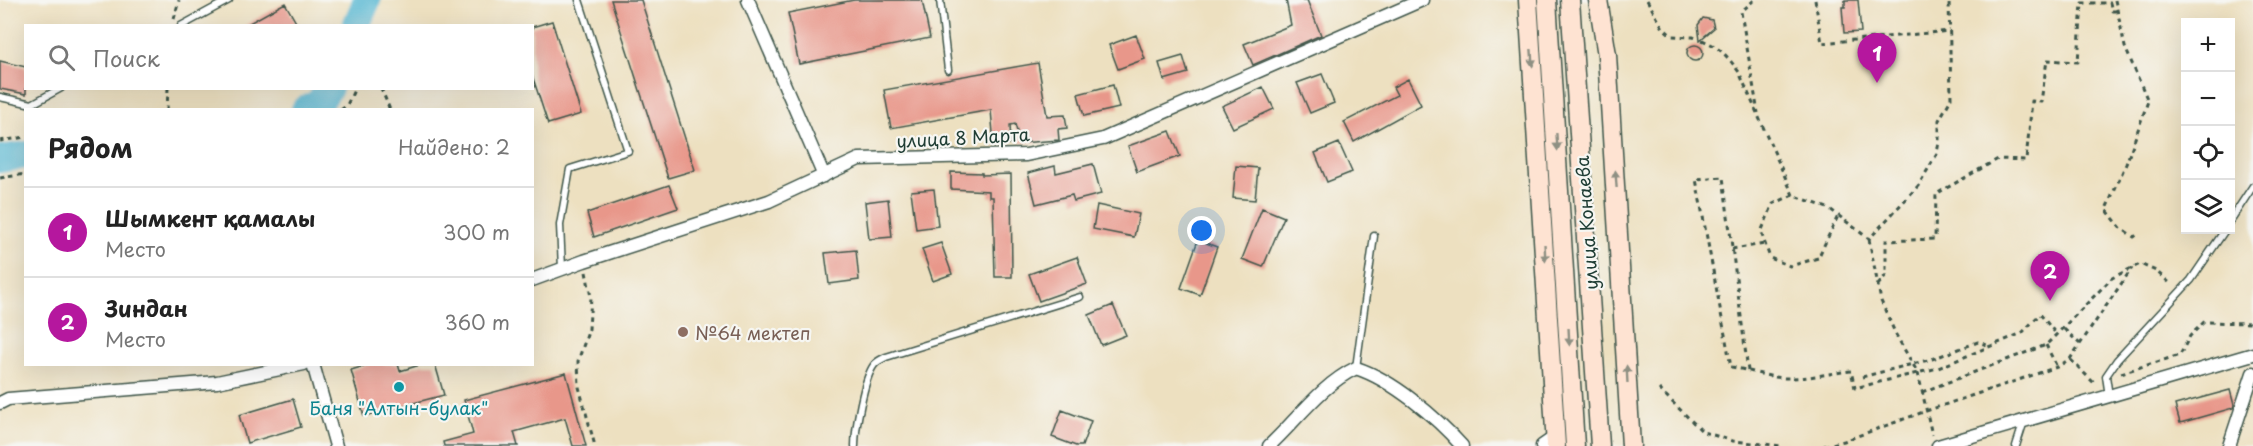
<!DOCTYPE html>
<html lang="ru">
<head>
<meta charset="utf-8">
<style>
	body { margin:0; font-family:"Playpen Sans",sans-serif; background:#f2f2f2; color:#222 }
	.controls { position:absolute; right:18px; top:18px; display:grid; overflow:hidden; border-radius:0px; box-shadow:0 6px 24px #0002 }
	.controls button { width:54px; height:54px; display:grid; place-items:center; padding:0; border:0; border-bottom:2px solid #e0e0e0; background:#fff; color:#222; font:30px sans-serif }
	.you { position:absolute; left:1202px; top:231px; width:21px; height:21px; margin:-15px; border:4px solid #fff; border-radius:50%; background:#1a73e8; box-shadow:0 0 0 9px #1a73e833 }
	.badge { display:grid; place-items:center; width:39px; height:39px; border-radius:50%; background:#b5179e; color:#fff; font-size:20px; font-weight:700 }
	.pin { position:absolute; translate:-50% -50px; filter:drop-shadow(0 2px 3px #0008) }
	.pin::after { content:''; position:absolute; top:32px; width:21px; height:18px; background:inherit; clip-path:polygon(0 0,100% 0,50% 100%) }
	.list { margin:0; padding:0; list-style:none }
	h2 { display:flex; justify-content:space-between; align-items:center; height:78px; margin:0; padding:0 24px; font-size:26px }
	h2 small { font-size:20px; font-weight:400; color:#767676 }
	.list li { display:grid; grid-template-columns:39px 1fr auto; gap:18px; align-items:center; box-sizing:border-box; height:90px; padding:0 24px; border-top:2px solid #e0e0e0 }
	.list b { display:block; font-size:22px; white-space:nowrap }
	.list p { margin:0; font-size:20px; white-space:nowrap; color:#767676 }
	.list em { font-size:20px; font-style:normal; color:#767676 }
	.icon { flex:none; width:33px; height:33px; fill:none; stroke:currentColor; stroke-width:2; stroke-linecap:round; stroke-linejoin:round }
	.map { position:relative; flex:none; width:2253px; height:446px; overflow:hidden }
	.search { position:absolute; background:#fff; box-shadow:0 6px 24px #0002; left:24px; top:24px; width:510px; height:66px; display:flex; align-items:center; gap:15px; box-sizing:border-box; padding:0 21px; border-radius:0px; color:#767676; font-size:22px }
	.panel { position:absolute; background:#fff; box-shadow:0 6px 24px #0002; left:24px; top:108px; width:510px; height:258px; border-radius:0px }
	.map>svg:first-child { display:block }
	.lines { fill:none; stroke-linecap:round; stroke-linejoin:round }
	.river { stroke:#53b6d1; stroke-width:28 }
	.building { fill:#e8978a }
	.lane-casing { stroke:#3e5549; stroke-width:9 }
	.street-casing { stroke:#3e5549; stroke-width:15 }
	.secondary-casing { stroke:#3e5549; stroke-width:21 }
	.path { stroke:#3e5549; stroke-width:3; stroke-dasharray:4.5 4.5; stroke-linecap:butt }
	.lane { stroke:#fff; stroke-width:6 }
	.street { stroke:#fff; stroke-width:12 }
	.secondary { stroke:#fee3d2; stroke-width:18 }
	.oneway { fill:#8e9083 }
	.education-dot { fill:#8d6e63; stroke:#f6f6f2; stroke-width:2 }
	.culture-dot { fill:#0f9aa8; stroke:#f6f6f2; stroke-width:2 }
	.labels { text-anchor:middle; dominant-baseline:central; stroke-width:4.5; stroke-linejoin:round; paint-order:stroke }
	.street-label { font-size:18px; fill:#1f3d34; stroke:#f6f6f2 }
	.education-label { font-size:18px; fill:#785e54; stroke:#f6f6f2; text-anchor:start }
	.culture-label { font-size:18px; fill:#0d838f; stroke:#f6f6f2 }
</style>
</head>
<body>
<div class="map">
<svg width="2253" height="446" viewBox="0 0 2253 446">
	<rect width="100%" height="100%" fill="#f6f6f2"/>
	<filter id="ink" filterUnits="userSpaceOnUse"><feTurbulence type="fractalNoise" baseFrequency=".0167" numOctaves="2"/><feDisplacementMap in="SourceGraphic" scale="12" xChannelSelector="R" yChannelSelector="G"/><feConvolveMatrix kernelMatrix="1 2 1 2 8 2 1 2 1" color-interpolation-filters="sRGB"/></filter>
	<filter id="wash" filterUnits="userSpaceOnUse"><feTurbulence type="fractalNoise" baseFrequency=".008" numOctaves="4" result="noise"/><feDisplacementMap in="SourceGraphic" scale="24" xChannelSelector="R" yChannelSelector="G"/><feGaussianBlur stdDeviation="1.35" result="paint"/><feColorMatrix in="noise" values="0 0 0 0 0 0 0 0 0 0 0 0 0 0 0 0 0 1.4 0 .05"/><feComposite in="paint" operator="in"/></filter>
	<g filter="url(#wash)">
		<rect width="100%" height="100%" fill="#ede0c0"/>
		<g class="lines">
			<!-- river -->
			<path class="river" d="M356,26L367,0
				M305,110L319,103L329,88
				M0,159L26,155"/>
		</g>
		<g id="blocks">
			<!-- building -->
			<path class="building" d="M611,0H641L695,170L668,178Z
				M854,0H922L930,38L799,64L788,13Z
				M1286,0H1307L1321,35L1253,65L1244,44L1291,25Z
				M1845,0H1858L1861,32L1844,33L1842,7H1845Z
				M285,3L298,26H244Z
				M1703,18L1712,20L1714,28L1700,40L1698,25Z
				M552,21L581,114L548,124L532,75V27Z
				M1136,35L1145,59L1118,69L1109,45Z
				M1687 53a8 8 0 1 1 16 0a8 8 0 1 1-16 0Z
				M1183,56L1188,73L1164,80L1159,63Z
				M0,61L26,67V94L0,89Z
				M1038,63L1047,116L1065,115L1067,128L1058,129L1059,140L1020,143L1015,124L1010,125L1011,144L994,145L991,110L891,128L884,90Z
				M1322,74L1334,103L1310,113L1297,83Z
				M1408,79L1421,105L1354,142L1344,122L1397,95L1393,87Z
				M1113,85L1119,108L1084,116L1078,94Z
				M1263,87L1274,109L1233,128L1222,106Z
				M1170,131L1180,156L1137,172L1128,146Z
				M1339,143L1352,172L1327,182L1315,153Z
				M1093,164L1101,194L1074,201L1072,195L1036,204L1028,173L1055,166L1056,173Z
				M1236,166L1258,168L1255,200L1233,198Z
				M951,172L982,173V175L1011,174L1012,277H995L993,197H989V191L951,189Z
				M669,185L678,208L594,237L587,213Z
				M934,189L938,226L916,229L911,191Z
				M888,199L892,237L869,239L865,202Z
				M1097,205L1139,214L1134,237L1093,229Z
				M1262,208L1284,217L1263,267L1242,259Z
				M1198,240L1217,247L1200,295L1181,288Z
				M941,243L952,274L933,281L922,249Z
				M856,250L859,280L829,284L825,253Z
				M1077,257L1087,284L1039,301L1029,274Z
				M1113,305L1126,335L1101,345L1089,315Z
				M371,364H398L400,371L423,364H435L444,395L364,416L351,370Z
				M566,373L586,446H573L565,418L514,432L518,446H444L443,442L473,434L464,400Z
				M2230,390L2234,405L2233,408L2180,423L2175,405Z
				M293,399L301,427L247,443L239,415Z
				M1062,410L1091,421L1082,446H1076L1052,437Z"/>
		</g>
	</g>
	<g filter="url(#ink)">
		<use href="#blocks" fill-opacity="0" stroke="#3e5549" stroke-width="1.5"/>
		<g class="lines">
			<!-- lane casing -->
			<g class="lane-casing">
				<path id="lane" d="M940,0L948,70
					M181,26L229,0
					M0,97L32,104L61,88
					M2230,221L2253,186
					M562,268L560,225L570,169L628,151L579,0
					M1356,368L1374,236
					M2109,396L2106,376L2117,360L2191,280L2225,230
					M855,446C855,429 864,378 874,365C877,361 882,359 886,357L1080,297
					M2016,446L2024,421"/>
			</g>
			<!-- street casing -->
			<g class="street-casing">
				<path id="street" d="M748,0L824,176
					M532,280L584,261L769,201L859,159L1026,155L1103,139L1422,0
					M313,364L336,446
					M0,403L8,399L217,382L304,364
					M1269,446C1297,420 1321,385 1356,368C1393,380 1436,417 1462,446
					M1542,446L1555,437
					M1938,446L2253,354
					M2229,446L2253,373"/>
			</g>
			<!-- secondary casing -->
			<g class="secondary-casing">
				<path id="secondary" d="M1528,0L1556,446
					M1547,0L1575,446
					M1570,0L1600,446
					M1598,0L1607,55L1631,446"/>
			</g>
			<!-- path -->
			<path class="path" d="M1647,0L1663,28L1672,36L1693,37L1699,39
				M1754,0L1741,12L1758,113
				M1815,0L1822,43L1950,31
				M2115,0L2125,47L2148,101L2126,164L2106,209L2121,228L2134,237L2138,234
				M174,19L179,0
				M1702,40C1720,47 1728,57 1739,72L1793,195L1830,209L1869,239L1918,186L1937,154L1939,141V120L1951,99L1949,0
				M381,88L390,110
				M167,110L168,88
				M341,110L347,105L355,88
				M0,141L26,137
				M0,178L26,174
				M1793,195L1773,204L1761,232L1770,258L1790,266L1818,258L1838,216
				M1869,239L1881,301L1896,335L1918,373L1932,435
				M1732,249L1765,244
				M586,272L591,297L589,329L578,361L579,387L595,446
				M1878,285L1886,275V241L1935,239L1936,194L1998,159L2026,160L2032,101L2041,102L2047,60L2078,62L2082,3H2110L2112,11H2117
				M2064,329L2080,344
				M2046,345L2057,367
				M2071,360L2096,385
				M1748,371L1723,177L1696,179L1731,367C1750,370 1771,379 1791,378C1811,378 1831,373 1851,371L1855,388L1938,368L2022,333L2040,314L2057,335
				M2121,373L2180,355L2190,336L2204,322L2253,323
				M1862,377L1932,359L1978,342L1987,345
				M1659,389L1703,432L1733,441L1783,446
				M1922,392L2046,345L2112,278L2140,264L2156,271L2172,285
				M1824,446L1844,441L1926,411L2057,367L2070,359L2132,268"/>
			<!-- lane -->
			<use href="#lane" class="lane"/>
			<!-- street -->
			<use href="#street" class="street"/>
			<!-- secondary -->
			<use href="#secondary" class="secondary"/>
		</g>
		<!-- one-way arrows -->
		<defs><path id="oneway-solid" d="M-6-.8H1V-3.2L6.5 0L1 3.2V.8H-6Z" transform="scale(1.5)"/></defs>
		<g class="oneway">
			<use href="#oneway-solid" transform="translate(1532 58) rotate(86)"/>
			<use href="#oneway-solid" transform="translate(1557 142) rotate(86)"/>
			<use href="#oneway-solid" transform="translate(1616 179) rotate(-94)"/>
			<use href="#oneway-solid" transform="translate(1545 253) rotate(87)"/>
			<use href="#oneway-solid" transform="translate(1569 337) rotate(87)"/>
			<use href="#oneway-solid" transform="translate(1627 374) rotate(-93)"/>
		</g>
	</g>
	<!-- markers -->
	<circle class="education-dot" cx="683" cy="332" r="6"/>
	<circle class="culture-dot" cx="399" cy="387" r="6"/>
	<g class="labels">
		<!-- street labels -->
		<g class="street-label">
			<text transform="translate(963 137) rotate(-3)">улица 8 Марта</text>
			<text transform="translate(1586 223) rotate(-94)">улица Конаева</text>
		</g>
		<!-- education labels -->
		<g class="education-label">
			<text x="695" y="332">№64 мектеп</text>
		</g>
		<!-- culture labels -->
		<g class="culture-label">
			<text x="399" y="407">Баня "Алтын-булак"</text>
		</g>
	</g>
</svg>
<div class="controls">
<button>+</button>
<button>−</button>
<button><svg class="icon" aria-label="locate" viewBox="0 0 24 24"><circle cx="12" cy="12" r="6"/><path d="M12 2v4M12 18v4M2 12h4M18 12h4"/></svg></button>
<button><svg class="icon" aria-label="layers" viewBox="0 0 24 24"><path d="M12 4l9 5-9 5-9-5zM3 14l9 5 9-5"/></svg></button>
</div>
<div class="you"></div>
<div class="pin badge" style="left:1877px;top:83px">1</div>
<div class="pin badge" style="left:2050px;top:301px">2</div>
<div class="search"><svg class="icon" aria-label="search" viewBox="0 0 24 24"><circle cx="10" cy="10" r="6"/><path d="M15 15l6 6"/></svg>Поиск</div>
<section class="panel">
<h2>Рядом<small>Найдено: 2</small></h2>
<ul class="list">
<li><span class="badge">1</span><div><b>Шымкент қамалы</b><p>Место</p></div><em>300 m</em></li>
<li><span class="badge">2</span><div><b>Зиндан</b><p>Место</p></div><em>360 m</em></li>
</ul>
</section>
</div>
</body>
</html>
